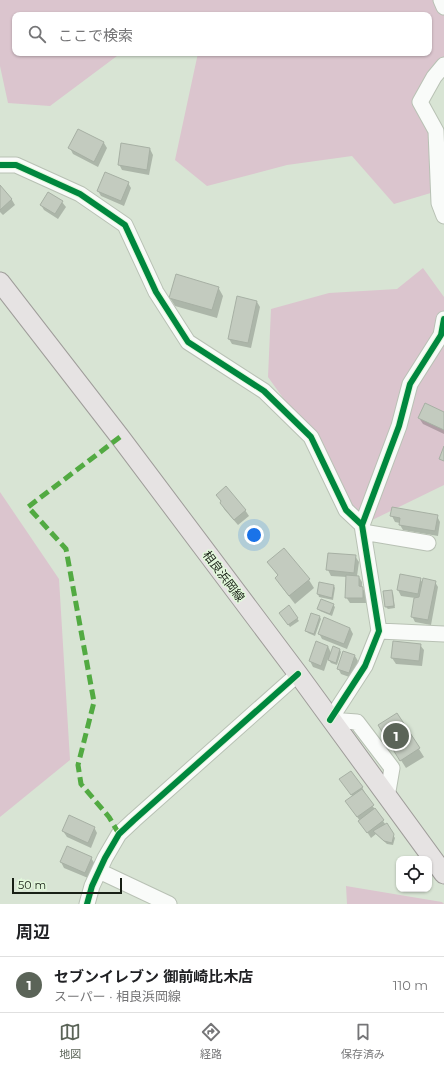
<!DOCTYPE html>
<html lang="ja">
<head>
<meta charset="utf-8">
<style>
	body { margin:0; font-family:Montserrat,"Noto Sans JP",sans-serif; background:#f2f2f2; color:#202124 }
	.controls { position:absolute; right:12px; bottom:12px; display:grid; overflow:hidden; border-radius:8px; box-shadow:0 1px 3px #0004 }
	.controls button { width:36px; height:36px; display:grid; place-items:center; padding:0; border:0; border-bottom:1px solid #e0e0e0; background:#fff; color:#202124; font:20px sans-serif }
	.scale { position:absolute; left:12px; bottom:10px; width:110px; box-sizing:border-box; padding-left:4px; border:2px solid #181f15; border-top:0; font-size:11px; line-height:14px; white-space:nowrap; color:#181f15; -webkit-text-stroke:3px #e2f8db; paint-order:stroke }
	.you { position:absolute; left:254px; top:535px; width:14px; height:14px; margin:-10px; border:3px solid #fff; border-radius:50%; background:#1a73e8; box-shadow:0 0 0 6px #1a73e833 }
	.badge { display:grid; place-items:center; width:26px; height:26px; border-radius:50%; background:#5b6458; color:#fff; font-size:13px; font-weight:700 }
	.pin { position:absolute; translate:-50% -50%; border:2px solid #fff; box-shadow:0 1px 4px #0006 }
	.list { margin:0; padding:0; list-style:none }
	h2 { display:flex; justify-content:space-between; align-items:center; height:52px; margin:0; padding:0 16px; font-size:17px }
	h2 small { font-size:13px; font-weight:400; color:#757577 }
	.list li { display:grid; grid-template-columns:26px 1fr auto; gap:12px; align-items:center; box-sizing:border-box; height:56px; padding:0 16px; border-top:1px solid #e0e0e0 }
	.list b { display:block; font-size:15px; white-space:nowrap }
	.list p { margin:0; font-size:13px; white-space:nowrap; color:#757577 }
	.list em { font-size:13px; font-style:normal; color:#757577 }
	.icon { flex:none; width:22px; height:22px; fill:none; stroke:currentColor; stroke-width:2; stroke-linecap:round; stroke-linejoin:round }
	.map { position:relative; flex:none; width:444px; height:904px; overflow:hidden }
	.search { position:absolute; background:#fff; box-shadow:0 1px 3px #0004; left:12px; right:12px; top:12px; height:44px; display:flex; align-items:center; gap:10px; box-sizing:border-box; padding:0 14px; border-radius:8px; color:#757577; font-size:15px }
	.sheet { height:108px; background:#fff }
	nav { display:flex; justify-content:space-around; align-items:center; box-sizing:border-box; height:56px; border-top:1px solid #e0e0e0; background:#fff; font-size:11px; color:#757577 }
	nav a { display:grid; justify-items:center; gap:2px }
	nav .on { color:#5b6458 }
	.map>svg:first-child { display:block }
	.green { fill:#dbc5ce }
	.shadow { fill:#0003 }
	.building { fill:#c3cbbf; stroke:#a7b0a4 }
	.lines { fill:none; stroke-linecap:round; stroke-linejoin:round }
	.minor-casing { stroke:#b8c1b4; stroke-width:17 }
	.major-casing { stroke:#9f9d9a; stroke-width:21 }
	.minor { stroke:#f9fbf9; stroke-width:15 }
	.major { stroke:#e6e3e3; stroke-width:19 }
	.quiet { stroke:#52aa42; stroke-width:5; stroke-dasharray:10 5; stroke-linecap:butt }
	.cycleway-casing { stroke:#e2f8db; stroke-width:8 }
	.cycleway { stroke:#00873e; stroke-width:6 }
	.labels { text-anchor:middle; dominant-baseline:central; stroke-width:3; stroke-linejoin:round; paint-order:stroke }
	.street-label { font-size:12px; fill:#181f15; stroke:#e2f8db }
</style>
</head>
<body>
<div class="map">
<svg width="444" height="904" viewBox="0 0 444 904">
	<rect width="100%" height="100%" fill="#d8e4d4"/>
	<!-- green -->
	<path class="green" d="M0,0H444V68L420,102L444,189L394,204L352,156L287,165L207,186L175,160L198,53H429V15H15V53H121L50,106L8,103L0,66Z
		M423,268L444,297V485L362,525L311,437L268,377L271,309L329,293L397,289Z
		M0,492L59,579L70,760L0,817Z
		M346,886L442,902L444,904H347Z"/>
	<!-- shadow -->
	<path class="shadow" d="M79,130L104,143L107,148L98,167L73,154L70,148Z
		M150,149L153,155L149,175L122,170L119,164Z
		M128,183L131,188L124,206L101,196L98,191Z
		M0,186L12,200L15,205L3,215L0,212Z
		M62,202L66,207L58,219L44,210L41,205Z
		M218,287L223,296L217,318L175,306L170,298Z
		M257,302L260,307L251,348L232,344L229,339Z
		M444,413V434L423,424L419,418Z
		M217,495L245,510L249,516L238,525L224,509L221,503L222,502Z
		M392,516H437L440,522L438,536L403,530L400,525V523L395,522Z
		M284,549L309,580L314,588L295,604L281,586L276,578L278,576L269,562Z
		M355,556L359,562L357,576L359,577L362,582V588L366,593V603H350L346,597L347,577L331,576L328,570Z
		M400,575L420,579L423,583L435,582L438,587L431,625L415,622L412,616L415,598L401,596L398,590Z
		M320,583L334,586L335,588L333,600L319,597L318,594Z
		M391,591L393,593L395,608L388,609L386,607Z
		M333,605L335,607L332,616L320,611L318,609Z
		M289,607L299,621L290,627L282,615Z
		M320,617L321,619L315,636L308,633L306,630Z
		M350,628L353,634L347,649L322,639L319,633Z
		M420,645L424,650L422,666L396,664L392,658Z
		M328,646L331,653L340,650L341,652L337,665L331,663L328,659L324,671L313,667L310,661Z
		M355,656L358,661L352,678L341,674L338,668Z
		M397,714L424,757L406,768L384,734Z
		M344,784L362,787L365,793H364L376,811L395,838L393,845L387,844L376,834L371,838L350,806L353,797Z
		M94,827L97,833L91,848L67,837L63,831Z
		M67,847L91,858L95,864L88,878L64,868L61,862Z"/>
	<!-- building -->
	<path class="building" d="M78,129L104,142L94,162L68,148Z
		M121,143L150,148L147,170L118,165Z
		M105,172L129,182L121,201L97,191Z
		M0,185L12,199L0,210Z
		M48,192L63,201L55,214L40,205Z
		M176,274L219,287L212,310L169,298Z
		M237,296L257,301L248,343L228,339Z
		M425,403L444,412V430L418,418Z
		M444,446V461L439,459Z
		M226,486L246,510L234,520L220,503L221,501L216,495Z
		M392,507L438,515L435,531L399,525L400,518L390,516Z
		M284,548L310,579L289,596L275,578L278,575L267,562Z
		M328,553L356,555L354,573L326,570Z
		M400,574L421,578L418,594L397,590Z
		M346,575L359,576V586L363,587V598H345Z
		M423,578L436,581L428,620L411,617L414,598L419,597Z
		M319,582L334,585L332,598L317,594Z
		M392,590L394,606L385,607L383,591Z
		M321,599L334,604L330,614L317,609Z
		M289,605L298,618L288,625L279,613Z
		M311,613L320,616L314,634L305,631Z
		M324,617L350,628L344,644L318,634Z
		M316,641L328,646L321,666L309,661Z
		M393,641L421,644L419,661L391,658Z
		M333,646L340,649L336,663L328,660Z
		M343,651L355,655L349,673L337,669Z
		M397,713L420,748L400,761L378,725Z
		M351,771L363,787L351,795L339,779Z
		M362,789L374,805L357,817L345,801Z
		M375,808L384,820L367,833L358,821Z
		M69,815L95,827L88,843L62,831Z
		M387,823L394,834L392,843L384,841L373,831Z
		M67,846L92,857L85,873L60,862Z"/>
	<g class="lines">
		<!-- minor casing -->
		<g class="minor-casing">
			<path id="minor" d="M441,0L444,7
				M444,65L434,77L420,102L436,131L439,203L444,216
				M0,165H16L80,194L125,225L156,292L188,342L264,391L311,437L346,510L362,525
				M363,532L428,543
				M379,631L444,634
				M387,797L392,768L357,722L330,720L365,666L379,631L362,525L399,426L410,384L441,335L444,319
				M99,871L169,904
				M87,904L92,886L105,858L119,834L134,820L298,674"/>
		</g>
		<!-- major casing -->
		<g class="major-casing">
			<path id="major" d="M0,282L120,437L298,674L444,874"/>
		</g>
		<!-- minor -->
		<use href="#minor" class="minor"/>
		<!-- major -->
		<use href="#major" class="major"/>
		<!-- quiet -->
		<path class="quiet" d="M119,834L109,817L81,784L78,765L94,702L66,549L28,507L120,437"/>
		<!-- cycleway casing -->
		<g class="cycleway-casing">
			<path id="cycleway" d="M0,165H16L80,194L125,225L156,292L188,342L264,391L311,437L346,510L362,525
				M330,720L365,666L379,631L362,525L399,426L410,384L441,335L444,319
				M87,904L92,886L105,858L119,834L134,820L298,674"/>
		</g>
		<!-- cycleway -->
		<use href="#cycleway" class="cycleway"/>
	</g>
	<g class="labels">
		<!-- street labels -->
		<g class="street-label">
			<text transform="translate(224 576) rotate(53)">相良浜岡線</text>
		</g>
	</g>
</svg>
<div class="controls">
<button><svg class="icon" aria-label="locate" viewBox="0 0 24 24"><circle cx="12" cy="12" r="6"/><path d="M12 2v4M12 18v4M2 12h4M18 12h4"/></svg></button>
</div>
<div class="scale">50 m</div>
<div class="you"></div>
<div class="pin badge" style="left:396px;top:736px">1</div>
<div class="search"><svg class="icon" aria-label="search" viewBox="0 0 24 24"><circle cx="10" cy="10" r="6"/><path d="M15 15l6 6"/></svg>ここで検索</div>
</div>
<section class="sheet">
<h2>周辺<small></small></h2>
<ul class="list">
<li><span class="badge">1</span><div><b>セブンイレブン 御前崎比木店</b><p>スーパー · 相良浜岡線</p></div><em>110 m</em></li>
</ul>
</section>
<nav>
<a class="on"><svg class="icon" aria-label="map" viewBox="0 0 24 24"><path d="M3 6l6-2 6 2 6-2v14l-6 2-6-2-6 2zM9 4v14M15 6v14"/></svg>地図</a>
<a><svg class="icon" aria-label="directions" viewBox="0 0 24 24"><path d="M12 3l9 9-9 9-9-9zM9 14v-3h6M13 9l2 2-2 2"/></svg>経路</a>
<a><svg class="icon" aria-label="saved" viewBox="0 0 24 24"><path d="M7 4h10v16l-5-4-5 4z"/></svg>保存済み</a>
</nav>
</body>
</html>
